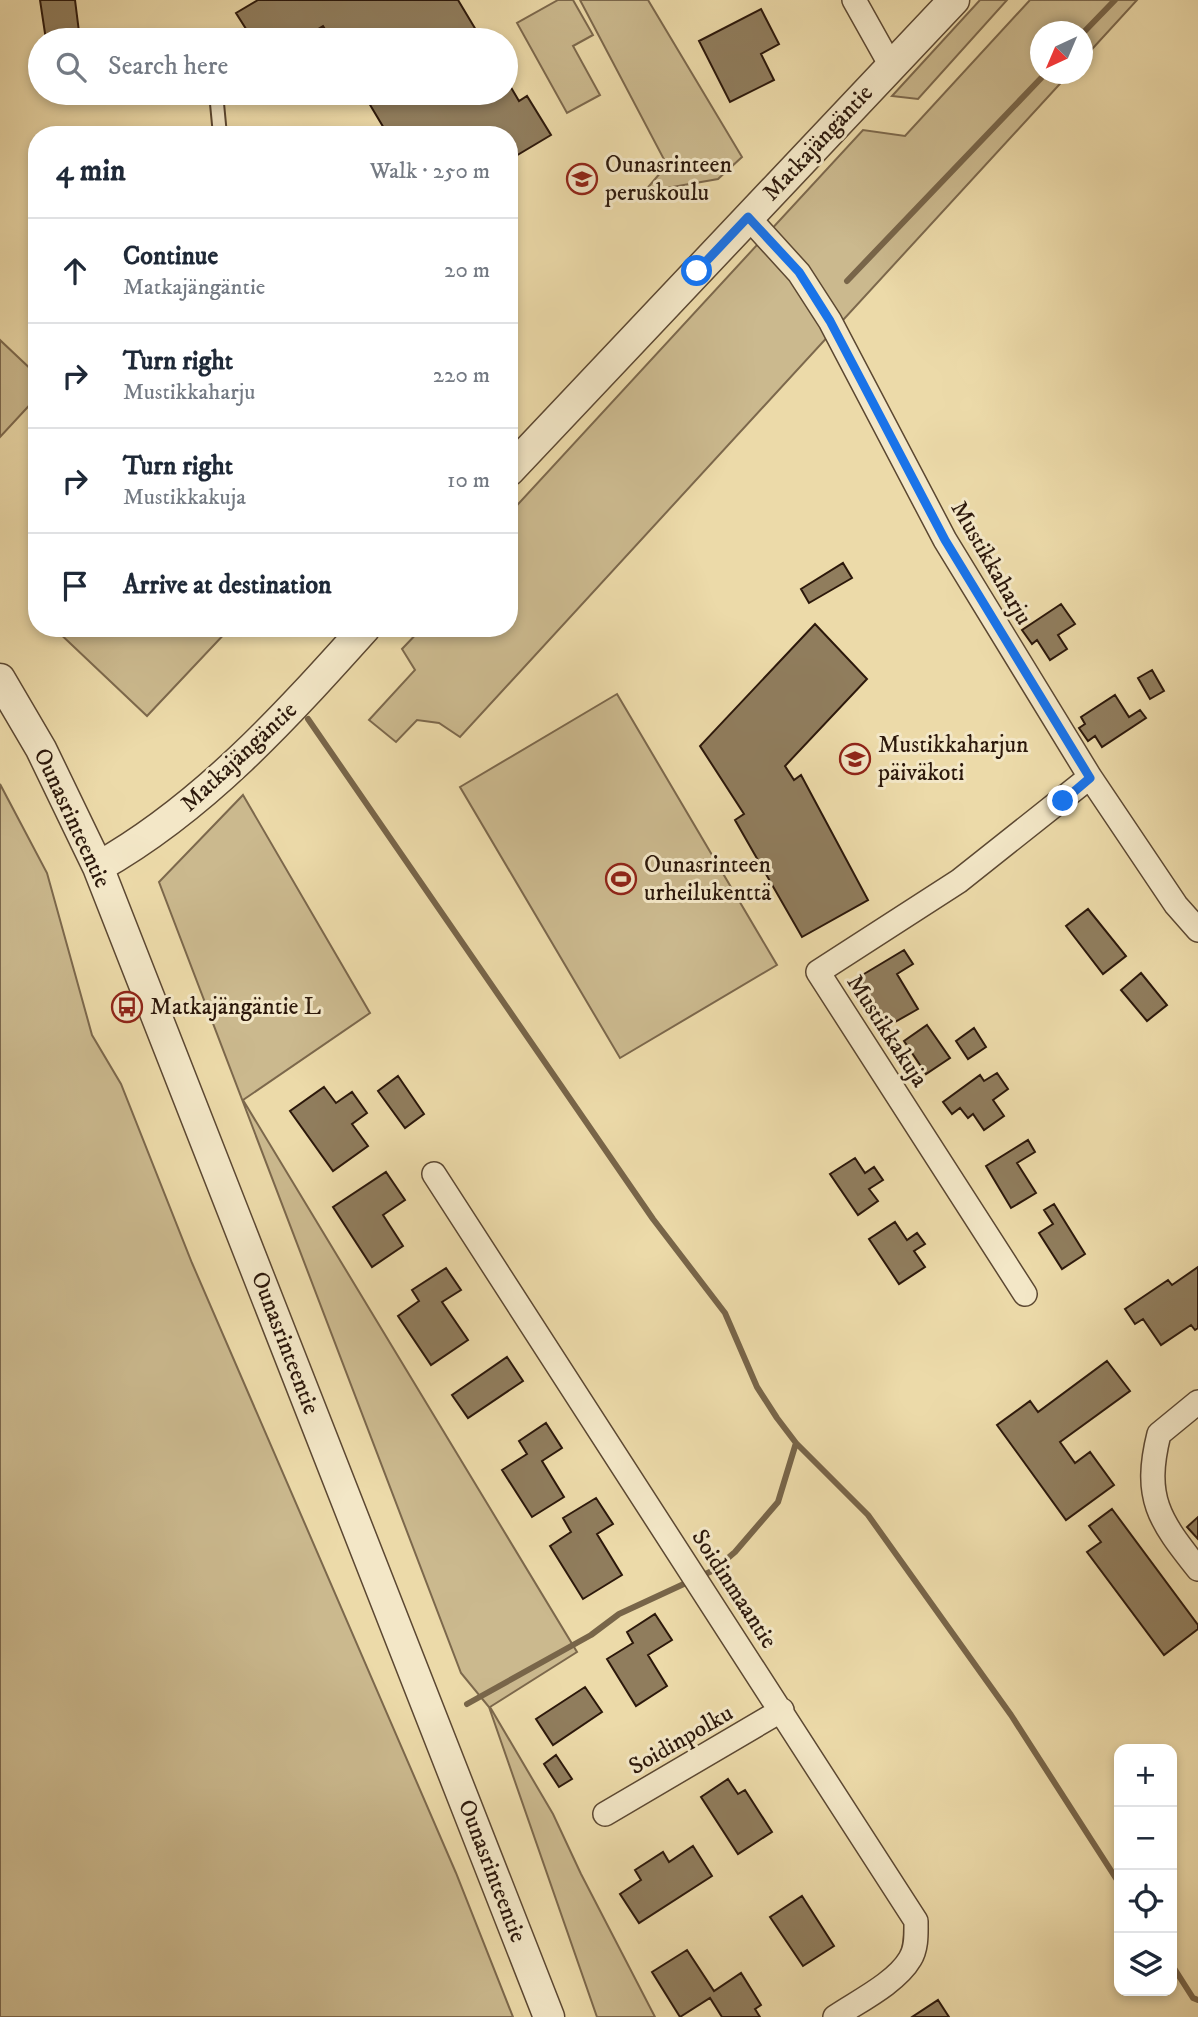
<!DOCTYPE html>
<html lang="en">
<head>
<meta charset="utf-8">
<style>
	body { margin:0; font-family:"IM FELL DW Pica",serif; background:#f6f6f7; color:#1f2937 }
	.controls { position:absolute; right:21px; bottom:21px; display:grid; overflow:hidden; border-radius:14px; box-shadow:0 4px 10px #0003 }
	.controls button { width:63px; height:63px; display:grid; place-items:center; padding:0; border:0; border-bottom:2px solid #e0e1e3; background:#fff; color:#1f2937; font:35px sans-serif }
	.compass { position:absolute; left:1030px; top:21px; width:63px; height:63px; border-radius:50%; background:#fff; box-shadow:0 4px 10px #0003; rotate:224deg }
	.stop { position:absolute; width:21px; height:21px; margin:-16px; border:5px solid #1a73e8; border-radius:50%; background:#fff }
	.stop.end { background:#1a73e8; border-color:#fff; box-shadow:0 2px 7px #0008 }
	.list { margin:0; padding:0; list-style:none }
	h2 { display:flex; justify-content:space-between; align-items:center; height:91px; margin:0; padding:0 28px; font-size:30px }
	h2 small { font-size:23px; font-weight:400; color:#747a83 }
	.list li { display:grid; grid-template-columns:46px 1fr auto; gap:21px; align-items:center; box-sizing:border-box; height:105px; padding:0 28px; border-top:2px solid #e0e1e3 }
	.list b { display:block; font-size:26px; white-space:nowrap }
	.list p { margin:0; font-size:23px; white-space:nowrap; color:#747a83 }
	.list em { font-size:23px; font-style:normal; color:#747a83 }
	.icon { flex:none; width:38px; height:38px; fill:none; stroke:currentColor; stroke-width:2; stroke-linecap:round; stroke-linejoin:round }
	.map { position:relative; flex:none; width:1198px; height:2017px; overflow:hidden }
	.search { position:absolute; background:#fff; box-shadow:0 4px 10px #0003; left:28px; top:28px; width:490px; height:77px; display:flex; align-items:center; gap:18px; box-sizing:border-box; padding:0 24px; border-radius:38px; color:#747a83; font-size:26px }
	.panel { position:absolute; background:#fff; box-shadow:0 4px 10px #0003; left:28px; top:126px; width:490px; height:511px; border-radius:28px }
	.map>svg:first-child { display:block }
	.green { fill:#cbb98e; stroke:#7c684c; stroke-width:2 }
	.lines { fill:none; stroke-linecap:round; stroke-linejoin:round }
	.stream { stroke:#786549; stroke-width:6 }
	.building { fill:#907d5d; stroke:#2c180b; stroke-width:2 }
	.service-casing { stroke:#5c4832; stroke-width:16 }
	.minor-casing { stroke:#5c4832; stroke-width:26 }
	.tertiary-casing { stroke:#5c4832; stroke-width:33 }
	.service { stroke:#f3e7c7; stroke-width:12 }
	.minor { stroke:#f3e7c7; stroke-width:23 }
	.tertiary { stroke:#f3e7c7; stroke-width:30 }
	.route { stroke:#1a73e8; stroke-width:9 }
	.labels { text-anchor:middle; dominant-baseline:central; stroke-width:6; stroke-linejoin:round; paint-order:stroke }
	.street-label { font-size:24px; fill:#2c180b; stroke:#f3e7c7 }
	.poi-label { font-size:24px; fill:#2c180b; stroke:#f3e7c7; text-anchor:start }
</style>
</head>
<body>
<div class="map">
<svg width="1198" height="2017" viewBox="0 0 1198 2017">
	<rect width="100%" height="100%" fill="#ecdaa9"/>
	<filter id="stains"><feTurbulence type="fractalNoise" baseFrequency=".00286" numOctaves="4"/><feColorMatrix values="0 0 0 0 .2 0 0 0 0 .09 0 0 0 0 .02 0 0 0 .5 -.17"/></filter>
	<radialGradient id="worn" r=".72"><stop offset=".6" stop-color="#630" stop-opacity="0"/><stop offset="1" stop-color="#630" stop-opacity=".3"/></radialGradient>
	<!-- green -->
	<path class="green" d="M558,0H573L593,35L573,46L600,95L567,113L517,23Z
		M580,0H648L742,157L718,179L644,192L667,165Z
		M980,0H1007L918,99L892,96Z
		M1030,0H1137L1083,59L1082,32H1040V74H1069L460,737L439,723L417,720L396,742L369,720L415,670L402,649L422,628H509V514L863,130L905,136Z
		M0,340L37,375V397L0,437Z
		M54,628H230L147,716Z
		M617,694L777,965L620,1058L460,787Z
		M0,784L47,873L92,1035L121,1084L192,1263L456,1873L513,2017H0Z
		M243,795L370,1013L243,1100L577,1652L490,1707L553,1814L581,1874L655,2017H597L489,1707L461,1673L159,882Z"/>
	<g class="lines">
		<!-- stream -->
		<path class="stream" d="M1082,34L1115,0
			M847,281L1045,74
			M308,719L653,1219L725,1313L757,1387L777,1418L796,1443L868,1515L1011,1715L1119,1883
			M467,1704L591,1635L619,1614L714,1570L735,1552L778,1502L796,1443
			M1172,1965L1193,1998L1198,2000"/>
	</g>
	<!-- building -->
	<path class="building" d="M40,0H75L80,40H46Z
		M258,0H458L482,40H332L323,26L300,40H253L236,13Z
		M761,9L779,44L761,54L774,80L730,102L699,41Z
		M506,79L519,101L527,96L551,135L509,160V135H388L363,93H506Z
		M843,563L852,578L809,603L801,589Z
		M1061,604L1075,624L1058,635L1067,649L1050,660L1037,640L1032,644L1022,630Z
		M815,624L867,679L785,766L794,780L801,775L868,900L802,937L735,820L744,814L700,746Z
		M1152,670L1164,691L1150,699L1138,678Z
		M1115,695L1129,717L1140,710L1146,718L1102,747L1095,736L1088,741L1079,728L1085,724L1081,717Z
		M1088,909L1126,956L1103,974L1066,926Z
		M904,950L913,964L897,974L918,1009L888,1026L859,977Z
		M1141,973L1167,1005L1147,1021L1121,990Z
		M927,1025L950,1058L926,1074L904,1041Z
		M974,1028L986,1047L968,1059L956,1041Z
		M997,1073L1008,1089L993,1100L1004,1116L984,1130L973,1114L968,1118L960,1108L952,1114L943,1102L980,1075L984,1081Z
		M398,1076L424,1114L405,1128L378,1091Z
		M324,1087L336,1103L352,1092L367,1113L352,1124L368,1146L333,1171L290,1111Z
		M1028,1140L1035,1152L1017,1163L1036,1193L1011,1208L986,1166Z
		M855,1158L865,1173L874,1167L883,1180L869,1189L878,1201L858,1215L830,1174Z
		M386,1172L405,1200L383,1215L403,1246L372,1267L333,1207Z
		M1054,1204L1085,1254L1062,1269L1039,1233L1053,1224L1044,1210Z
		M895,1222L907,1240L917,1233L925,1244L914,1251L925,1267L899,1284L869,1239Z
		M1198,1267V1328L1195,1330L1191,1325L1161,1345L1143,1319L1135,1324L1125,1309L1168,1280L1172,1285Z
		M446,1268L461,1290L442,1302L468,1340L431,1365L398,1316L419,1301L412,1290Z
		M507,1357L523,1381L468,1418L452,1395Z
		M1107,1361L1130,1391L1060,1442L1075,1463L1090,1452L1114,1485L1066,1520L997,1425L1030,1401L1038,1412Z
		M546,1423L562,1448L542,1461L564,1497L532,1517L502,1470L527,1454L519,1441Z
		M596,1498L613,1524L597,1534L622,1575L583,1599L550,1546L571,1532L563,1518Z
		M1112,1509L1198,1625V1629L1164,1655L1087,1552L1101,1542L1089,1526Z
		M1198,1517V1539L1187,1527Z
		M655,1614L672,1640L648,1655L667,1686L636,1706L607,1659L633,1643L627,1632Z
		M585,1687L602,1712L553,1745L536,1719Z
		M556,1755L572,1779L559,1787L544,1764Z
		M728,1779L738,1794L745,1790L772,1832L738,1854L701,1797Z
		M693,1846L712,1876L639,1923L620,1894L641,1880L635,1870L663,1852L669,1862Z
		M802,1896L834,1946L803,1966L770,1917Z
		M687,1950L714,1991L741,1973L761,2005L755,2009L760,2017H722L710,1998L680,2017L652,1972Z
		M938,2000L949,2017H912Z"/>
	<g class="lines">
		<!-- service casing -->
		<g class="service-casing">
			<path id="service" d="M216,93L220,135"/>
		</g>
		<!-- minor casing -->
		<g class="minor-casing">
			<path id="minor" d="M854,0L891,66
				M748,217L799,273L830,321L945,540L1090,777L1176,905L1198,930
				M434,1174L916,1921C916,1933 917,1948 910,1959C896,1983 857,2002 835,2017
				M1025,1294L818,972L959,881L1090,777
				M1198,1402L1159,1434C1143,1498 1159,1520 1198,1569
				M605,1814L782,1710"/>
		</g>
		<!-- tertiary casing -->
		<g class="tertiary-casing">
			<path id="tertiary" d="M509,471L954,0
				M0,679L41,749L98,867L549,2017
				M98,867C203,808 285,717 365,628"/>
		</g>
		<!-- service -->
		<use href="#service" class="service"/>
		<!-- minor -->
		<use href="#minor" class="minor"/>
		<!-- tertiary -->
		<use href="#tertiary" class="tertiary"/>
	</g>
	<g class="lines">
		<!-- route -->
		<path class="route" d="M697,271L748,217L799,272L830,321L945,540L1090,778L1063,801"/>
	</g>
	<!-- icons -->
	<defs>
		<g id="school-ring" transform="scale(1.575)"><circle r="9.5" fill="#f3e7c7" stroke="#8f2418" stroke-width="1.5"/><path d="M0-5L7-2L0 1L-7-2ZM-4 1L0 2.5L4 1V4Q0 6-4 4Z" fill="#8f2418"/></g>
		<g id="stadium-ring" transform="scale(1.575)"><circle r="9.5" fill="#f3e7c7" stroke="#8f2418" stroke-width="1.5"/><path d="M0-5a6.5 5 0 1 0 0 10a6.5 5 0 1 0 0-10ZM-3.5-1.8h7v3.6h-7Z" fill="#8f2418"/></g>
		<g id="bus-ring" transform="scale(1.575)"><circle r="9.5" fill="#f3e7c7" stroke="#8f2418" stroke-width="1.5"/><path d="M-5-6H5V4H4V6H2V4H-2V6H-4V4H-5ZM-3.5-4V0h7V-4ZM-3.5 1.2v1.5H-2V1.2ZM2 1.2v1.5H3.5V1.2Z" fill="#8f2418"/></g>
	</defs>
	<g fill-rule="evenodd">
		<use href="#school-ring" x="582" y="179"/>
		<use href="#school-ring" x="855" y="759"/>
		<use href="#stadium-ring" x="621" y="879"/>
		<use href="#bus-ring" x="127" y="1007"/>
	</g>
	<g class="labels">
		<!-- street labels -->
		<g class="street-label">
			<text transform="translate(818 143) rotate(-47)">Matkajängäntie</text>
			<text transform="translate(991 563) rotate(60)">Mustikkaharju</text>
			<text transform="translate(239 757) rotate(-43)">Matkajängäntie</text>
			<text transform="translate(72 818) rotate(65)">Ounasrinteentie</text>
			<text transform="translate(887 1031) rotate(57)">Mustikkakuja</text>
			<text transform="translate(285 1343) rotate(69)">Ounasrinteentie</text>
			<text transform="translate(734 1589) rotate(57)">Soidinmaantie</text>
			<text transform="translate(681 1740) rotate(-30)">Soidinpolku</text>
			<text transform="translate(492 1871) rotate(69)">Ounasrinteentie</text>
		</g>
		<!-- poi labels -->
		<g class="poi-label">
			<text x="605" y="165">Ounasrinteen<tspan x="605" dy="28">peruskoulu</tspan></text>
			<text x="878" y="745">Mustikkaharjun<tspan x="878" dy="28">päiväkoti</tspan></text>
			<text x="644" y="865">Ounasrinteen<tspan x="644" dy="28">urheilukenttä</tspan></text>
			<text x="150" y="1007">Matkajängäntie L</text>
		</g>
	</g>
	<rect width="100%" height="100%" filter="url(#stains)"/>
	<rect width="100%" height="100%" fill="url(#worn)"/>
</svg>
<div class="controls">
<button>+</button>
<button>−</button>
<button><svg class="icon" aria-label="locate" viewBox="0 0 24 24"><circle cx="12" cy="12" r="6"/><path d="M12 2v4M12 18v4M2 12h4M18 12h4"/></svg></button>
<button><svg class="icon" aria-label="layers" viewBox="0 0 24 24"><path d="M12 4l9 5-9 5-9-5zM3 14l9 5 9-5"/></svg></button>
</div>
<svg class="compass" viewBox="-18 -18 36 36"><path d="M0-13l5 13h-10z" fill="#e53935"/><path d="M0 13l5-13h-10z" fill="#747a83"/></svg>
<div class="stop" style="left:697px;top:271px"></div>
<div class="stop end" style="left:1063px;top:801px"></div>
<div class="search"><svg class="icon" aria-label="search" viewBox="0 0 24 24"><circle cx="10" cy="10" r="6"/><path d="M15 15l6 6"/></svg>Search here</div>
<section class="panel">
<h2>4 min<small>Walk · 250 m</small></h2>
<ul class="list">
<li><svg class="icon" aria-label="ahead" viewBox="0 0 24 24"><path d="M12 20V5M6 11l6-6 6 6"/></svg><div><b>Continue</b><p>Matkajängäntie</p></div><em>20 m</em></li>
<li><svg class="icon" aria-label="right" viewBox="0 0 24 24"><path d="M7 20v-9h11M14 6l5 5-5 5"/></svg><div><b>Turn right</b><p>Mustikkaharju</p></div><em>220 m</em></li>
<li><svg class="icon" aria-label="right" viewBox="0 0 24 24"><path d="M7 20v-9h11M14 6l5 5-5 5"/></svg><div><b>Turn right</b><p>Mustikkakuja</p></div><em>10 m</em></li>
<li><svg class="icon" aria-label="arrive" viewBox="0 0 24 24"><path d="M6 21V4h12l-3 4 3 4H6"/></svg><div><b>Arrive at destination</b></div></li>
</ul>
</section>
</div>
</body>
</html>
